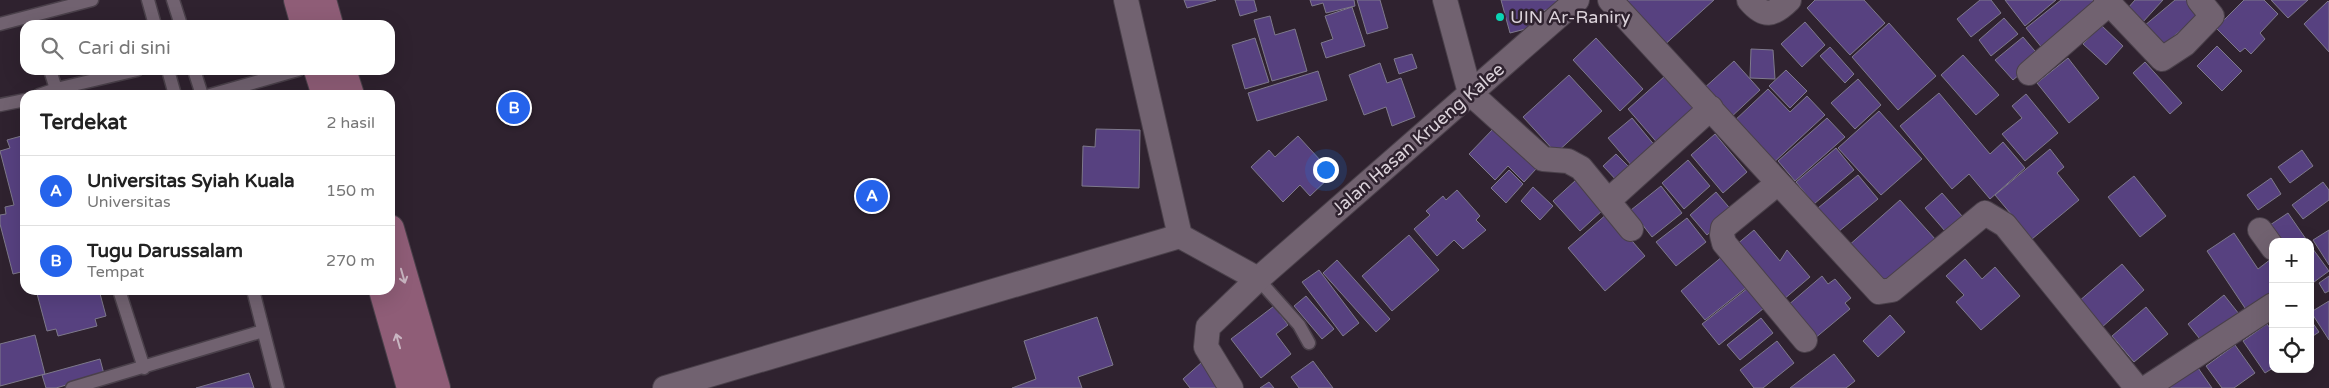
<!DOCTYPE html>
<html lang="id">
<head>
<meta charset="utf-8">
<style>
	body { margin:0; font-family:"Varela Round",sans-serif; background:#f2f2f2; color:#222 }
	.controls { position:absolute; right:15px; bottom:15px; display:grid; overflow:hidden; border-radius:10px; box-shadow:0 5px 20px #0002 }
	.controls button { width:45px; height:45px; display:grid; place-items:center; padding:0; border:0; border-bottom:1px solid #e0e0e0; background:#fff; color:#222; font:25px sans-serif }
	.you { position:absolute; left:1325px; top:169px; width:18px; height:18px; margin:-12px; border:4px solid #fff; border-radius:50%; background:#1a73e8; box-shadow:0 0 0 8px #1a73e833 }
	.badge { display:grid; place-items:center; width:32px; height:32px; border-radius:50%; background:#2563eb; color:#fff; font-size:16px; font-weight:700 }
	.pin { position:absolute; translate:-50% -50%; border:2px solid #fff; box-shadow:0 1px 5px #0006 }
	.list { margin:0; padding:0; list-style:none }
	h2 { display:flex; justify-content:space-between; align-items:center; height:65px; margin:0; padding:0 20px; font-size:21px }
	h2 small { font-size:16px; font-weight:400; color:#767676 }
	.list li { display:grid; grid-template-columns:32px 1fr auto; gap:15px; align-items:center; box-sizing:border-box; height:70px; padding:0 20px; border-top:1px solid #e0e0e0 }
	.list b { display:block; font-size:19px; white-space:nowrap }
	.list p { margin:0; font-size:16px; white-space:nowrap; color:#767676 }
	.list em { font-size:16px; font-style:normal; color:#767676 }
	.icon { flex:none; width:28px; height:28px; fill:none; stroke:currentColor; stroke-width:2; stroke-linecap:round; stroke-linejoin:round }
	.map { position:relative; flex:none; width:2329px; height:388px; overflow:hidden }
	.search { position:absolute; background:#fff; box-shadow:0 5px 20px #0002; left:20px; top:20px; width:375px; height:55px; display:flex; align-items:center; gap:12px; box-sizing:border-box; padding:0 18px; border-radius:15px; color:#767676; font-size:19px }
	.panel { position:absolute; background:#fff; box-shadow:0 5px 20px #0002; left:20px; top:90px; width:375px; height:205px; border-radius:15px }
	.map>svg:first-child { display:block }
	.building { fill:#574180; stroke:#7e798b }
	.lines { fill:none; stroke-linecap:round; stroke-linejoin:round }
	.service-casing { stroke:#4a404a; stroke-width:15 }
	.minor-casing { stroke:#4a404a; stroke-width:26 }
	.secondary-casing { stroke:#4a404a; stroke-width:30 }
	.service { stroke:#716270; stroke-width:12 }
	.minor { stroke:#716270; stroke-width:24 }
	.secondary { stroke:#8f5d77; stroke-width:28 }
	.oneway { stroke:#c9b6c2 }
	.poi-dot { fill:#0bd5b5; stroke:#2f222f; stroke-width:2 }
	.labels { text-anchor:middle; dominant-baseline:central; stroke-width:5; stroke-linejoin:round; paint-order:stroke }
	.poi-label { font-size:18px; fill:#dcd3db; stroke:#2f222f; text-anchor:start }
	.street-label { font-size:18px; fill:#dcd3db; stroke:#2f222f }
</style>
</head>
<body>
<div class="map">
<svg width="2329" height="388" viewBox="0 0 2329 388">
	<rect width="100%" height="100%" fill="#2f222f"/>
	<!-- building -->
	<path class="building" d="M1184,0H1216L1187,8Z
		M1235,0H1254L1257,11L1240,16Z
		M1310,0H1354L1355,6L1326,13L1323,3L1312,6Z
		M1357,0H1380L1388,28L1367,34Z
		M1501,0H1560L1562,6L1542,11L1545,24L1510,33Z
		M1618,0H1714L1661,48Z
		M1815,0H1864L1885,23L1850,55L1807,8Z
		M1980,0H1991L2001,13L1971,37L1957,19Z
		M2005,0H2056L2025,26Z
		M2061,0H2095L2102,9L2047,54L2026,28Z
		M2135,0H2163L2142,23L2127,9Z
		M2175,0H2187L2199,15L2161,47L2144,26Z
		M2244,0H2264L2278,14L2260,33L2265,39L2251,54L2245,48L2240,52L2216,28Z
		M2271,0H2308L2288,18Z
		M2328,1L2329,2V52L2304,24Z
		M1352,7L1365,46L1326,58L1321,43L1333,39L1325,16Z
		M1270,16L1275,35L1295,29L1307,71L1272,81L1254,20Z
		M2004,18L2018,34L1991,56L1979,40Z
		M1805,22L1825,45L1802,67L1781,44Z
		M1889,23L1936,76L1898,110L1852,57Z
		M2101,25L2123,46L2106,65L2083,44Z
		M2023,37L2040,57L2013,80L1995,60Z
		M1255,38L1269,82L1245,89L1232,45Z
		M1596,38L1643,89L1620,111L1573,60Z
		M2217,46L2242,71L2222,91L2197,66Z
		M1830,47L1854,74L1845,83L1820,56Z
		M1751,49L1773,50L1775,79L1750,78Z
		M1412,54L1417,68L1399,74L1394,59Z
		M1963,55L1999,95L1976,115L1941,75Z
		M2068,58L2099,98L2069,123L2037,83Z
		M1734,61L1760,90L1728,120L1702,90Z
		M2145,62L2182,103L2170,114L2133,73Z
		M1380,63L1387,83L1401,78L1415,117L1392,126L1386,107L1364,115L1349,75Z
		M1786,70L1807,91L1790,108L1769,86Z
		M1318,71L1327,100L1257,121L1248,93Z
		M1569,75L1602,111L1556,153L1523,117Z
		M1665,76L1697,113L1660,146L1628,109Z
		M1858,79L1881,105L1855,129L1831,103Z
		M1768,89L1790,112L1807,96L1825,115L1771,165L1732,123Z
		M1939,93L1990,154L2003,142L2025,168L1990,199L1969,174L1952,189L1900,126Z
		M2026,94L2058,133L2025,161L2002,134L2022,118L2012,106Z
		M1879,111L1922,159L1881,195L1838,148Z
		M1632,118L1656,147L1632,166L1608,138Z
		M1827,118L1845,137L1795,181L1778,161Z
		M1494,128L1536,169L1524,182L1508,166L1495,180L1469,154Z
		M1096,129L1140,130L1139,188L1082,186L1083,146L1095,147Z
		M1715,134L1747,172L1723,193L1691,155Z
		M25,135V277L23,278L21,272L13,274L0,224V215L6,214L5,207L14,205L0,151L10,148L7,140Z
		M1298,136L1333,174L1310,196L1300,185L1283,202L1251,167L1269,150L1275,157Z
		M1836,148L1854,170L1814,204L1796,182Z
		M2050,149L2064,167L2057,173L2079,200L2032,239L1995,195Z
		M2302,150L2313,166L2290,183L2278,167Z
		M1616,154L1632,170L1619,183L1603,166Z
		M1688,160L1710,186L1684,209L1662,183Z
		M1509,170L1523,184L1506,203L1491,188Z
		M1858,175L1878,199L1838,232L1818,208Z
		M2134,176L2166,216L2140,237L2108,197Z
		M2271,178L2281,194L2258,210L2247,195Z
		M1576,180L1603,210L1580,231L1553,201Z
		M2323,182L2329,190V200L2303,219L2292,205Z
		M1661,186L1682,213L1652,237L1631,210Z
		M1533,187L1553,206L1540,220L1521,201Z
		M1457,190L1480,216L1476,220L1486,230L1463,249L1454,240L1437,256L1414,229L1430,215L1426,211L1443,196L1446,200Z
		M1716,192L1733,212L1707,235L1690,215Z
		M1942,193L1962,216L1945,231L1925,208Z
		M1900,200L1936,240L1882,287L1847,247Z
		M1608,213L1645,256L1605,291L1568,248Z
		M2288,213L2308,242H2278L2267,227Z
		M1687,218L1706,242L1676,266L1656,242Z
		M1754,230L1780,261L1787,250L1810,277L1783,300L1736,245Z
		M2329,230V265L2313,240Z
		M2234,233L2258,269L2271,259L2273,262V298L2249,314L2207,251Z
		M1409,235L1439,270L1392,311L1362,276Z
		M2310,245L2329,271L2310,285Z
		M1723,256L1747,287L1705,320L1681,291Z
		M1965,259L1982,279L1995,267L2020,296L1981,330L1956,302L1964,295L1946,276Z
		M1337,260L1390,319L1376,332L1323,273Z
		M2122,264L2144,290L2101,328L2078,302Z
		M1319,270L1359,323L1343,336L1302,282Z
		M1822,276L1828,284L1835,279L1851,298L1845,303L1850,309L1814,339L1787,306Z
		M2329,276V291L2325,293L2319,283Z
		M1748,288L1764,308L1719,345L1702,324Z
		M36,290H99L106,316L95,319L97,326L58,336L56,329L47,331Z
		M2224,295L2239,314L2203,343L2188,324Z
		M1306,296L1334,329L1322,339L1294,306Z
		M2329,301V340L2311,312Z
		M1274,306L1288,325L1276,334L1291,354L1261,378L1231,339Z
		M2146,307L2168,334L2134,362L2112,336Z
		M1890,315L1905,332L1878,357L1863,341Z
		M1097,317L1113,365L1078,377L1082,388H1012L1036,379L1024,341Z
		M1761,318L1773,333L1740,360L1727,345Z
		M2310,319L2319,332L2310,338Z
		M2267,324L2273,332V368L2265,373L2243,341Z
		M35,335L45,374L0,386V344Z
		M1777,341L1794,363L1763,388H1754L1740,370Z
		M2235,345L2255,373L2234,388H2222L2206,366Z
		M1834,354L1855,381L1846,388H1790Z
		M100,359L104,374L56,388H46L42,375Z
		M1313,361L1333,388H1299L1291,377Z
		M1202,362L1224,388H1190L1183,379Z
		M2196,365L2212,388H2165Z
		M249,373L254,388H196Z
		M1269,382L1274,388H1260Z"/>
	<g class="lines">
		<!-- service casing -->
		<g class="service-casing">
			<path id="service" d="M148,0L155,25
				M173,0L181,25
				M0,24L92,0
				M50,70L56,89L137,70
				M168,70L175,95
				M194,70L202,95
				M39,95L56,89L58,95
				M210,95L298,70
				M0,105L25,100
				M1258,279L1299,325L1309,343
				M119,290L144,368
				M253,290L278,388
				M72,388L263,331"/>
		</g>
		<!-- minor casing -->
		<g class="minor-casing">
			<path id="minor" d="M1126,0L1180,236
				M1445,0L1470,93L1543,159L1568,161L1581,168L1631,229
				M1610,0L1879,292L1892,290L1985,213L2005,225L2137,388
				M1749,0C1764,18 1773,16 1789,0
				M2106,0L2162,59L2185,44L2212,16L2199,0
				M2029,73L2109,4
				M1778,183L1723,228L1722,235L1724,243L1805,340
				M1608,201L1711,108
				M2260,230L2273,248
				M665,388L1180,236L1258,279
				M1231,388L1206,347L1208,327L1258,279L1577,0
				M2146,388L2273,305"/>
		</g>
		<!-- secondary casing -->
		<g class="secondary-casing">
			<path id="secondary" d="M298,0L305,25
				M322,0L329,25
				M318,70L326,95
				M342,70L350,95
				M390,229L436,388
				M383,290L411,388"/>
		</g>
		<!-- service -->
		<use href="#service" class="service"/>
		<!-- minor -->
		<use href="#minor" class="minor"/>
		<!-- secondary -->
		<use href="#secondary" class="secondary"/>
	</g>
	<!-- one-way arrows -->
	<defs><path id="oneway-shaft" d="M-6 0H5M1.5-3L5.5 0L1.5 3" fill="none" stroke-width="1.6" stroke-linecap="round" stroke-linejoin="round" transform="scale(1.25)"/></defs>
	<g class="oneway">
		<use href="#oneway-shaft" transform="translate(403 276) rotate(74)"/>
		<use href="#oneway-shaft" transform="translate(398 341) rotate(-106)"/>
	</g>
	<!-- markers -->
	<circle class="poi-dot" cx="1500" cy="17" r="5"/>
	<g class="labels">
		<!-- poi labels -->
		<g class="poi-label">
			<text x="1510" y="17">UIN Ar-Raniry</text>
		</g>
		<!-- street labels -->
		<g class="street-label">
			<text transform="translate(1418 139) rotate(-41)">Jalan Hasan Krueng Kalee</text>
		</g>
	</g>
</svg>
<div class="controls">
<button>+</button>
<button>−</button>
<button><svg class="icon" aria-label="locate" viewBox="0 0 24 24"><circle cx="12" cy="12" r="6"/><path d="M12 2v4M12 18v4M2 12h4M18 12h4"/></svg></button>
</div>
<div class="you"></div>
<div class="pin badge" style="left:872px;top:196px">A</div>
<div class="pin badge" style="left:514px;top:108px">B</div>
<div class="search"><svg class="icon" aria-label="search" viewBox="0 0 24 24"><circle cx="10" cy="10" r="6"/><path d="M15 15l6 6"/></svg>Cari di sini</div>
<section class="panel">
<h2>Terdekat<small>2 hasil</small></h2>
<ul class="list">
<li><span class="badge">A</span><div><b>Universitas Syiah Kuala</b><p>Universitas</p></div><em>150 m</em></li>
<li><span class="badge">B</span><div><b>Tugu Darussalam</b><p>Tempat</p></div><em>270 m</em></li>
</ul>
</section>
</div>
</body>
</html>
